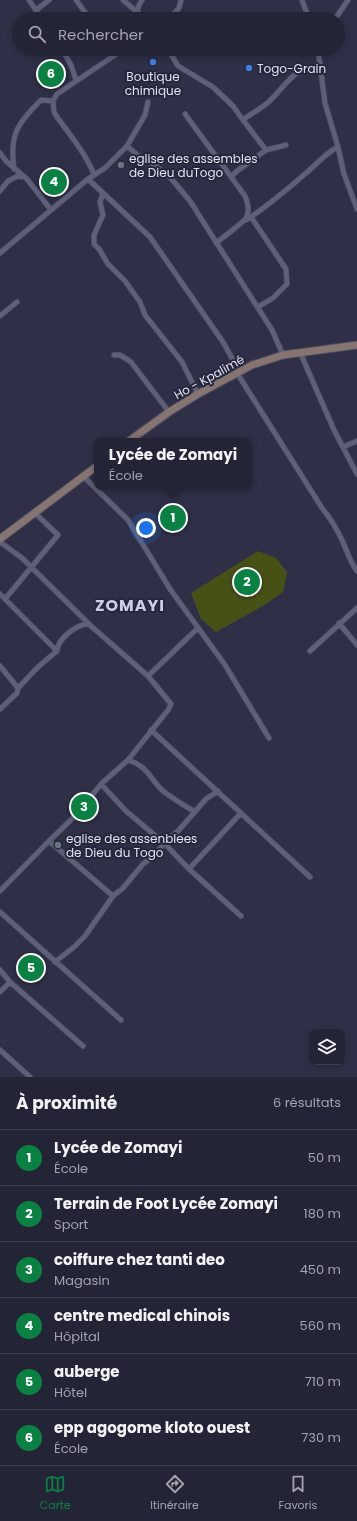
<!DOCTYPE html>
<html lang="fr">
<head>
<meta charset="utf-8">
<style>
	body { margin:0; font-family:Poppins,sans-serif; background:#2f3041; color:#f1f3f6 }
	.controls { position:absolute; right:12px; bottom:12px; display:grid; overflow:hidden; border-radius:8px; box-shadow:0 2px 6px #0003 }
	.controls button { width:36px; height:36px; display:grid; place-items:center; padding:0; border:0; border-bottom:1px solid #404150; background:#232435; color:#f1f3f6; font:20px sans-serif }
	.you { position:absolute; left:146px; top:528px; width:14px; height:14px; margin:-10px; border:3px solid #fff; border-radius:50%; background:#1a73e8; box-shadow:0 0 0 6px #1a73e833 }
	.badge { display:grid; place-items:center; width:26px; height:26px; border-radius:50%; background:#0b8043; color:#fff; font-size:13px; font-weight:700 }
	.pin { position:absolute; translate:-50% -50%; border:2px solid #fff; box-shadow:0 1px 4px #0006 }
	.popup { position:absolute; left:94px; top:438px; width:158px; height:52px; box-sizing:border-box; display:grid; place-content:center; border-radius:8px; background:#232435; filter:drop-shadow(0 1px 3px #0005); font-size:13px; white-space:nowrap; color:#a3a4ad }
	.popup b { font-size:15px; color:#f1f3f6 }
	.popup::after { content:''; position:absolute; left:50%; top:100%; margin-left:-8px; border:8px solid transparent; border-top-color:#232435 }
	.list { margin:0; padding:0; list-style:none }
	h2 { display:flex; justify-content:space-between; align-items:center; height:52px; margin:0; padding:0 16px; font-size:17px }
	h2 small { font-size:13px; font-weight:400; color:#a3a4ad }
	.list li { display:grid; grid-template-columns:26px 1fr auto; gap:12px; align-items:center; box-sizing:border-box; height:56px; padding:0 16px; border-top:1px solid #404150 }
	.list b { display:block; font-size:15px; white-space:nowrap }
	.list p { margin:0; font-size:13px; white-space:nowrap; color:#a3a4ad }
	.list em { font-size:13px; font-style:normal; color:#a3a4ad }
	.icon { flex:none; width:22px; height:22px; fill:none; stroke:currentColor; stroke-width:2; stroke-linecap:round; stroke-linejoin:round }
	.map { position:relative; flex:none; width:357px; height:1077px; overflow:hidden }
	.search { position:absolute; background:#232435; box-shadow:0 2px 6px #0003; left:12px; right:12px; top:12px; height:44px; display:flex; align-items:center; gap:10px; box-sizing:border-box; padding:0 14px; border-radius:22px; color:#a3a4ad; font-size:15px }
	.sheet { height:388px; background:#232435 }
	nav { display:flex; justify-content:space-around; align-items:center; box-sizing:border-box; height:56px; border-top:1px solid #404150; background:#232435; font-size:11px; color:#a3a4ad }
	nav a { display:grid; justify-items:center; gap:2px }
	nav .on { color:#0b8043 }
	.map>svg:first-child { display:block }
	.green { fill:#475116 }
	.lines { fill:none; stroke-linecap:round; stroke-linejoin:round }
	.minor-casing { stroke:#4c4c60; stroke-width:6 }
	.secondary-casing { stroke:#4c4c60; stroke-width:9 }
	.minor { stroke:#5e5f78; stroke-width:4.5 }
	.secondary { stroke:#867471; stroke-width:7 }
	.shop-dot { fill:#3f7fe0; stroke:#26263c; stroke-width:1.5 }
	.worship-dot { fill:#6b7280; stroke:#26263c; stroke-width:1.5 }
	.labels { text-anchor:middle; dominant-baseline:central; stroke-width:4; stroke-linejoin:round; paint-order:stroke }
	.poi-label { font-size:12px; fill:#e0e1f0; stroke:#26263c; text-anchor:start }
	.street-label { font-size:12px; fill:#e0e1f0; stroke:#26263c }
	.district-label { font-size:16px; font-weight:bold; letter-spacing:1px; fill:#cbccea; stroke:#26263c }
</style>
</head>
<body>
<div class="map">
<svg width="357" height="1077" viewBox="0 0 357 1077">
	<rect width="100%" height="100%" fill="#2f3047"/>
	<!-- green -->
	<path class="green" d="M258,551L276,558L287,572L283,592L263,606L216,632L201,619L191,593Z"/>
	<g class="lines">
		<!-- minor casing -->
		<g class="minor-casing">
			<path id="minor" d="M29,0L42,19
				M76,0L90,19
				M123,0L137,12
				M302,0L309,19
				M36,10L49,0
				M139,19C137,11 137,7 142,0
				M169,19L179,8L181,0
				M335,19L348,0
				M62,49L71,65L76,80
				M109,49L114,56
				M168,49L178,66L213,87L233,106L243,120
				M318,49L325,103L338,147L344,174L357,209
				M185,114L245,196C248,203 250,211 246,218C245,221 221,239 216,243
				M127,146L140,157L157,167L169,176L190,201L272,330L283,355
				M266,150L243,120C250,114 259,110 266,104C281,93 297,60 320,69
				M0,153L6,161L27,179L51,210
				M14,169C9,134 18,123 41,100L53,101
				M94,174C85,153 71,136 57,117L54,112L53,101L57,94L124,49
				M231,177L237,171L266,150L286,145
				M88,179L150,237L223,342L239,371
				M0,191L8,181L18,176L22,177
				M103,193L100,202L103,215L94,235V244L99,249L108,264L125,281L140,302L145,315L182,362L198,394
				M251,217L286,269L287,284L273,298L258,307
				M246,220C267,207 286,190 305,174C316,165 324,154 338,147
				M0,253L88,179L105,168L127,146L145,115L148,102
				M0,316L17,302
				M300,352L334,430L357,474
				M114,355H120L131,362L169,412
				M237,373L322,508C330,518 337,529 342,540C347,551 350,562 357,571
				M343,447L357,441
				M83,476L128,520L170,589L225,665L269,738
				M0,542L22,558L91,626L148,676L171,704L168,710L128,760L101,784L77,814L49,841L0,891
				M0,594L57,651
				M5,599L58,535L35,513
				M339,623L357,645
				M310,651L357,608
				M0,666L18,688
				M148,676L198,628
				M0,709L17,693L18,688L39,666L57,651C58,638 77,624 89,624
				M151,730L310,877
				M128,760C149,767 149,778 163,791C173,799 184,805 195,812
				M101,784L126,811L164,843L189,869L241,916
				M49,841L113,896
				M189,869L241,813
				M0,912L121,1020
				M55,962L74,947L85,936L113,896L123,888L143,864L156,854L164,843L179,830L206,799L218,791
				M0,970L10,982L83,1046
				M0,992L10,982
				M0,1050L30,1077"/>
		</g>
		<!-- secondary casing -->
		<g class="secondary-casing">
			<path id="secondary" d="M129,441L169,412L198,394L252,365L283,355L357,345
				M0,539L97,466"/>
		</g>
		<!-- minor -->
		<use href="#minor" class="minor"/>
		<!-- secondary -->
		<use href="#secondary" class="secondary"/>
	</g>
	<!-- markers -->
	<g class="shop-dot">
		<circle cx="153" cy="62" r="4"/>
		<circle cx="249" cy="68" r="4"/>
	</g>
	<g class="worship-dot">
		<circle cx="121" cy="165" r="4"/>
		<circle cx="58" cy="845" r="4"/>
	</g>
	<g class="labels">
		<!-- poi labels -->
		<g class="poi-label">
			<text x="257" y="68">Togo-Grain</text>
			<text x="153" y="76" text-anchor="middle">Boutique<tspan x="153" dy="14">chimique</tspan></text>
			<text x="129" y="158">eglise des assembles<tspan x="129" dy="14">de Dieu duTogo</tspan></text>
			<text x="66" y="838">eglise des assenblees<tspan x="66" dy="14">de Dieu du Togo</tspan></text>
		</g>
		<!-- street labels -->
		<g class="street-label">
			<text transform="translate(209 377) rotate(-29)">Ho - Kpalimé</text>
		</g>
		<!-- district labels -->
		<g class="district-label">
			<text x="130" y="605">ZOMAYI</text>
		</g>
	</g>
</svg>
<div class="controls">
<button><svg class="icon" aria-label="layers" viewBox="0 0 24 24"><path d="M12 4l9 5-9 5-9-5zM3 14l9 5 9-5"/></svg></button>
</div>
<div class="you"></div>
<div class="pin badge" style="left:173px;top:518px">1</div>
<div class="popup"><b>Lycée de Zomayi</b>École</div>
<div class="pin badge" style="left:247px;top:582px">2</div>
<div class="pin badge" style="left:84px;top:807px">3</div>
<div class="pin badge" style="left:54px;top:182px">4</div>
<div class="pin badge" style="left:31px;top:968px">5</div>
<div class="pin badge" style="left:51px;top:74px">6</div>
<div class="search"><svg class="icon" aria-label="search" viewBox="0 0 24 24"><circle cx="10" cy="10" r="6"/><path d="M15 15l6 6"/></svg>Rechercher</div>
</div>
<section class="sheet">
<h2>À proximité<small>6 résultats</small></h2>
<ul class="list">
<li><span class="badge">1</span><div><b>Lycée de Zomayi</b><p>École</p></div><em>50 m</em></li>
<li><span class="badge">2</span><div><b>Terrain de Foot Lycée Zomayi</b><p>Sport</p></div><em>180 m</em></li>
<li><span class="badge">3</span><div><b>coiffure chez tanti deo</b><p>Magasin</p></div><em>450 m</em></li>
<li><span class="badge">4</span><div><b>centre medical chinois</b><p>Hôpital</p></div><em>560 m</em></li>
<li><span class="badge">5</span><div><b>auberge</b><p>Hôtel</p></div><em>710 m</em></li>
<li><span class="badge">6</span><div><b>epp agogome kloto ouest</b><p>École</p></div><em>730 m</em></li>
</ul>
</section>
<nav>
<a class="on"><svg class="icon" aria-label="map" viewBox="0 0 24 24"><path d="M3 6l6-2 6 2 6-2v14l-6 2-6-2-6 2zM9 4v14M15 6v14"/></svg>Carte</a>
<a><svg class="icon" aria-label="directions" viewBox="0 0 24 24"><path d="M12 3l9 9-9 9-9-9zM9 14v-3h6M13 9l2 2-2 2"/></svg>Itinéraire</a>
<a><svg class="icon" aria-label="saved" viewBox="0 0 24 24"><path d="M7 4h10v16l-5-4-5 4z"/></svg>Favoris</a>
</nav>
</body>
</html>
